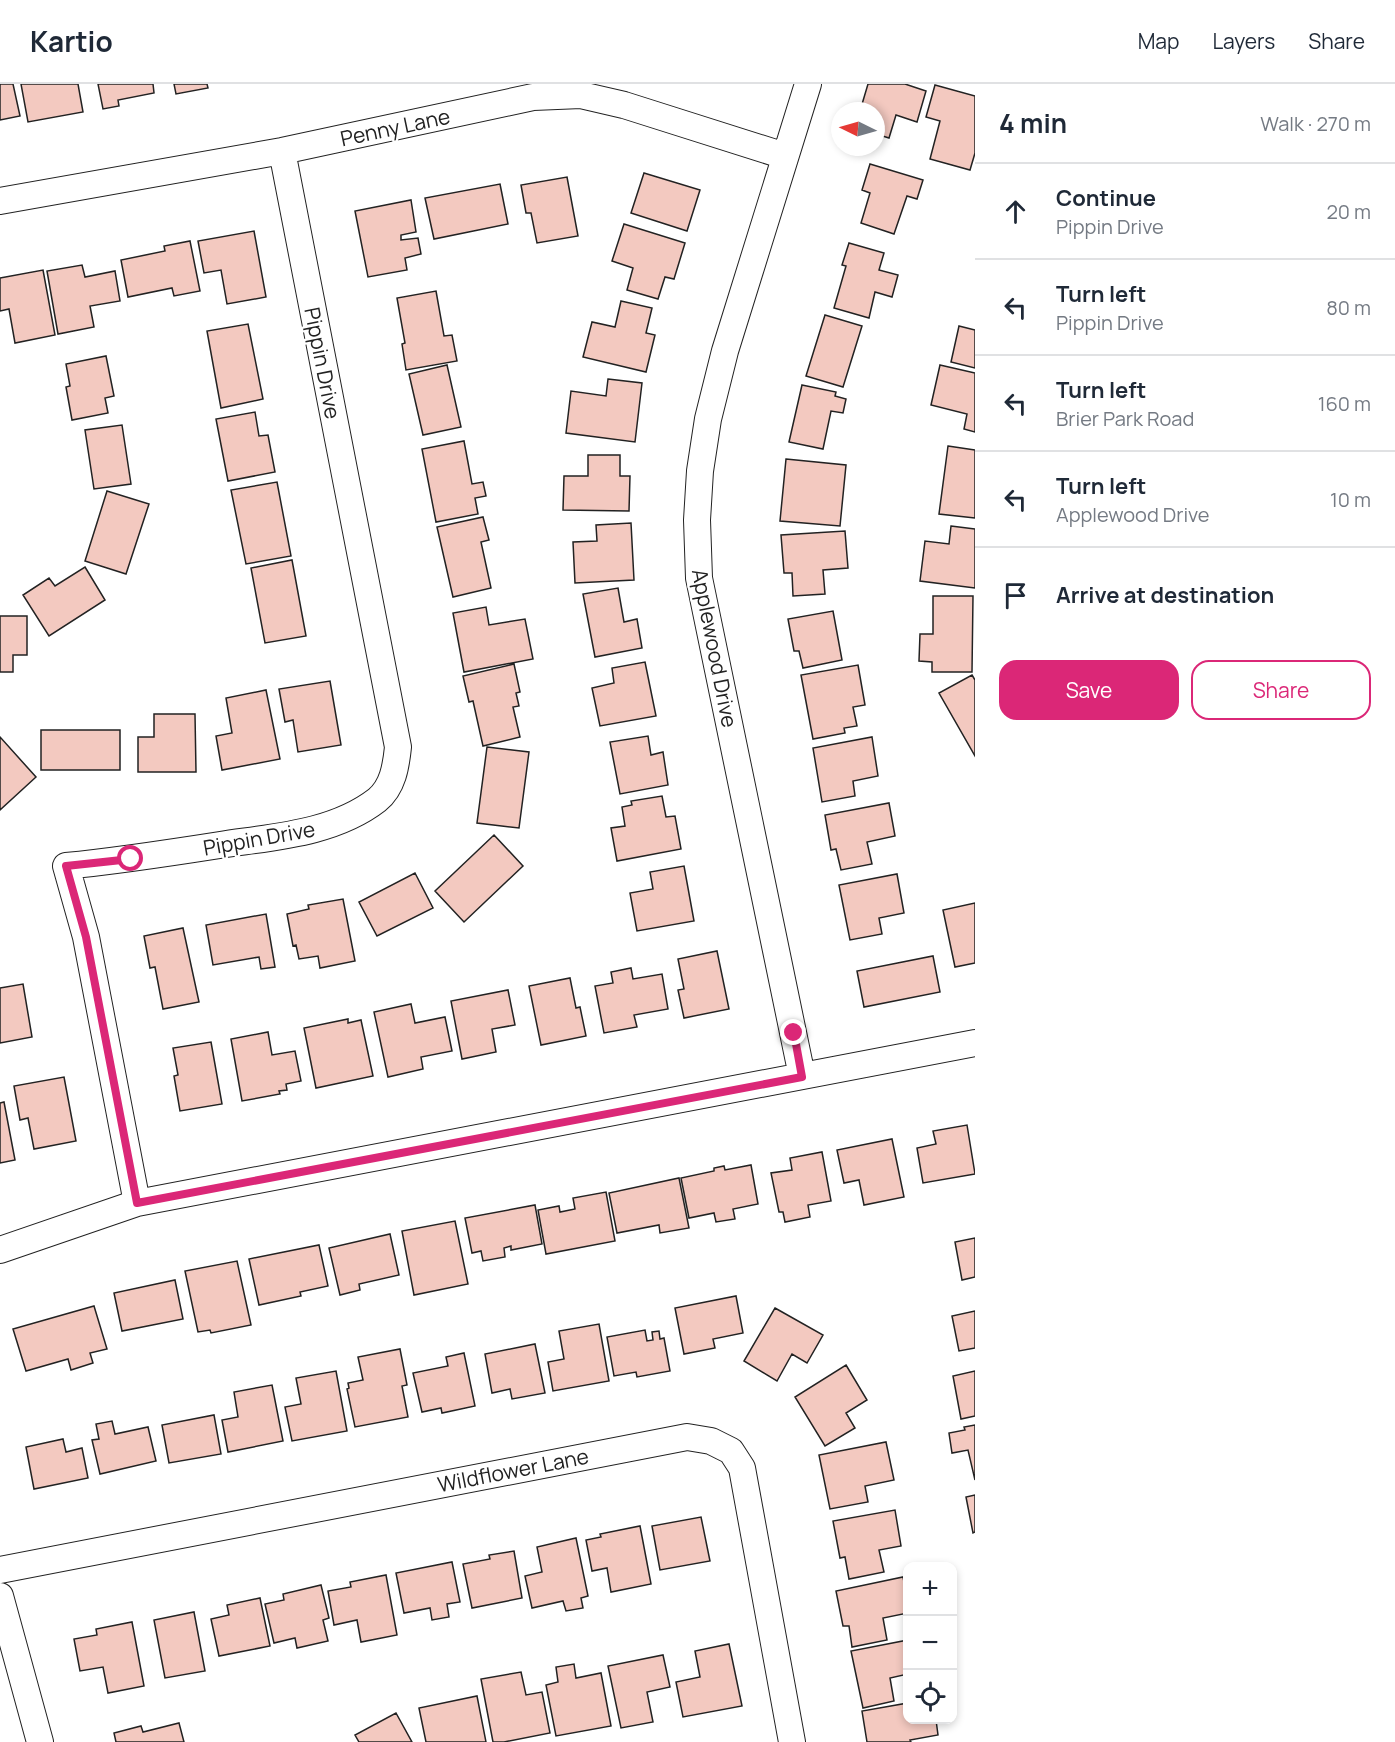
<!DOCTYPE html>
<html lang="en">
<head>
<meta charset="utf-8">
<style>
	body { margin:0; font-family:Manrope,sans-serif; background:#f6f6f7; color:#1f2937 }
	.controls { position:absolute; right:18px; bottom:18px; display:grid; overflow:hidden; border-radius:12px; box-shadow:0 3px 9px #0003 }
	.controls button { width:54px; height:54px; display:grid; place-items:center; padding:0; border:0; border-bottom:2px solid #e0e1e3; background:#fff; color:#1f2937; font:30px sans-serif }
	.compass { position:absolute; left:831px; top:18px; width:54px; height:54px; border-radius:50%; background:#fff; box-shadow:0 3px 9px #0003; rotate:275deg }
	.stop { position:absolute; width:18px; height:18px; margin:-14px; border:4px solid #db2777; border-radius:50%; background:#fff }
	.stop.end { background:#db2777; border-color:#fff; box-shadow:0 2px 6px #0008 }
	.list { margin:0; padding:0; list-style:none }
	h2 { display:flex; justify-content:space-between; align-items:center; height:78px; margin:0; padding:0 24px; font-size:26px }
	h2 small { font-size:20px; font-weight:400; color:#747a83 }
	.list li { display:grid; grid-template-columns:39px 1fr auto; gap:18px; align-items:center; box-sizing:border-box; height:96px; padding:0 24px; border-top:2px solid #e0e1e3 }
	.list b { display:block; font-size:22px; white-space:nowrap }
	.list p { margin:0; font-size:20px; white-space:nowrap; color:#747a83 }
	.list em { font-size:20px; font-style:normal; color:#747a83 }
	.actions { display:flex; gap:12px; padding:18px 24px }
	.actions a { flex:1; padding:14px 0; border:2px solid #db2777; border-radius:18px; text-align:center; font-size:21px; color:#db2777 }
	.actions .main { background:#db2777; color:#fff }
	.icon { flex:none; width:33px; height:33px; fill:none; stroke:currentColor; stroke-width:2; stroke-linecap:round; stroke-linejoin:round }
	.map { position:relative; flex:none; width:975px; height:1658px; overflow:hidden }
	header { display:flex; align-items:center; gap:36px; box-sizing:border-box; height:84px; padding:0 30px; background:#fff; border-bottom:2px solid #e0e1e3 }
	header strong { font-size:28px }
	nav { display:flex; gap:33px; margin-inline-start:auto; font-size:21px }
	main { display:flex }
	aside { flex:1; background:#fff }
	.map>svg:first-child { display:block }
	.building { fill:#f3c9c0; stroke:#222; stroke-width:1.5 }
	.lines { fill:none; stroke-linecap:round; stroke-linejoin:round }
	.street-casing { stroke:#222; stroke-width:28 }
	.street { stroke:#fff; stroke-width:26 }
	.route { stroke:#db2777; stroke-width:8 }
	.labels { text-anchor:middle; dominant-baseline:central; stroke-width:4.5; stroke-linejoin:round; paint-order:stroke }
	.street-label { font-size:21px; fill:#222; stroke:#fff }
</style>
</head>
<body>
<header>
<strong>Kartio</strong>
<nav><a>Map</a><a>Layers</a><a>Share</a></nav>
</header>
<main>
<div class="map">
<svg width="975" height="1658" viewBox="0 0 975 1658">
	<rect width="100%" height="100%" fill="#fff"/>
	<!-- building -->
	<path class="building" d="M0,0H13L20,32L0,36Z
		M21,0H78L83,28L28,38Z
		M98,0H153L154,9L118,16L119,22L103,25Z
		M174,0H207L208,4L176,10Z
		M868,0H905L926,7L917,38L896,31L889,54L876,50V27H860Z
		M935,1L975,12V69L970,86L930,75L940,37L926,33Z
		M870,80L923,96L917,115L907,112L894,150L861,139L870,109L862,106Z
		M644,89L700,106L687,147L631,129Z
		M567,93L578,152L537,159L531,129H526L521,101Z
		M500,100L508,140L434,155L425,114Z
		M411,116L416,148L401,151V156L418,154L421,170L405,174L407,186L368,193L355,127Z
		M624,140L685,159L674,195L665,193L658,215L627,206L633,184L612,177Z
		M254,147L266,213L227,220L221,186L204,189L198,157Z
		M190,157L200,207L174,212L172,204L128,213L121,176L165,167L164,162Z
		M849,159L884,169L879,186L898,191L892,213L875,208L869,234L834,224L846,182L842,181Z
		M82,181L85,193L115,187L120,217L90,222L94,243L58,250L47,187Z
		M43,186L55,251L15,259L9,225L0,227V194Z
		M436,207L444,252L452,251L457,277L406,286L402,260L405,259L397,214Z
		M621,217L652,224L646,249L655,251L646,288L583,273L592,238L615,243Z
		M825,231L862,242L843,303L806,292Z
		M248,240L263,315L221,324L207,247Z
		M959,242L975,246V284L951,278Z
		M106,272L114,312L105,314L108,329L72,336L66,303L70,302L66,280Z
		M447,281L461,343L423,351L409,290Z
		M940,281L975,289V348L964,345L967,330L931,321Z
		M608,295L642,299L635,358L566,349L571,307L606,312Z
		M802,301L836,308L835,312L846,315L843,329L831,327L823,365L789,358Z
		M255,328L259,352L268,351L275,388L228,397L216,335Z
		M122,341L131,400L94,405L85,346Z
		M464,357L472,400L483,398L486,412L475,414L478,430L436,438L422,365Z
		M948,362L975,366V434L939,430Z
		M588,371H620V392H630L629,427L563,426L564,392H588Z
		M786,375L846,381L840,442L780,437Z
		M277,398L291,472L246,480L231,406Z
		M107,407L149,420L126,490L85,477Z
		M483,433L489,456L481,458L491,504L453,513L437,443Z
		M631,439L634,496L575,499L573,458L597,457L596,441Z
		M951,442L975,445V504L920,497L925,457L949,460Z
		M845,447L848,484L823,486L825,510L793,512L792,489H784L781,451Z
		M292,476L306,552L265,559L251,484Z
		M85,483L105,516L49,552L23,511L49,494L55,502Z
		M618,504L624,538L637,535L642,564L595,573L583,510Z
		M933,512H973L972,588H932V578L919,577L920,550H933Z
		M486,523L489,541L525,535L533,575L464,588L453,529Z
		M833,527L842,576L803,584L799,567H794L788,535Z
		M0,532H27V571H13V588H0Z
		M645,578L656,632L600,642L592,604L614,599L612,584Z
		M514,580L520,608L516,609L519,622L513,623L520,653L483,662L473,617L469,618L463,592Z
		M858,581L865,621L853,623L857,642L844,644L845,649L813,655L801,591Z
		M972,591L975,596V672L939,609Z
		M330,597L341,661L298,668L293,636L285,638L279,605Z
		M266,606L280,675L222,686L216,652L232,649L226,614Z
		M154,630H195L196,688H138V653H154Z
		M41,646H120V686H41Z
		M648,652L651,671L663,668L668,701L620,710L610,658Z
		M0,653L36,693L0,726Z
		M872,653L878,692L853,697L855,712L822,718L813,664Z
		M487,663L529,668L519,744L477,739Z
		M662,712L666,733L675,732L681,765L617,777L611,744L625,742L622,723L632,721L631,717Z
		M889,719L895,752L867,758L872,780L841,786L836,765L831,766L825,731Z
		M494,751L523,782L464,838L435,807Z
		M684,782L694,837L637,847L630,809L653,805L650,788Z
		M415,789L433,824L377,852L359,818Z
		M897,790L904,829L879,834L882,850L850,856L839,801Z
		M343,815L355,877L320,884L318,872L299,875L296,861L293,862L287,830L309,825L308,821Z
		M975,819V879L955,883L943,826Z
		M266,830L275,883L261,885L259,873L213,881L206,841Z
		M183,844L199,918L163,925L155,883L150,884L144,852Z
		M717,867L729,925L684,934L678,906L684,905L678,875Z
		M933,872L940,908L864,923L857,887Z
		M631,884L633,895L662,890L668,925L634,931L637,943L604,949L595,902L613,899L611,888Z
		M570,894L576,924L580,923L586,952L541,961L529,902Z
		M23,900L32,953L0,959V904Z
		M508,906L515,941L492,945L496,968L462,975L451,917Z
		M411,920L415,939L445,933L452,967L421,973L423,985L388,993L374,928Z
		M348,935V939L361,936L373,992L316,1004L304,944Z
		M268,948L272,971L295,967L301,997L286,1000L287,1006L279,1007L280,1010L242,1017L231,955Z
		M211,958L222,1020L180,1027L174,992L178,991L173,964Z
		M64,993L76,1057L34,1065L28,1034L20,1036L14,1002Z
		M4,1018L15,1076L0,1079V1019Z
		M967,1041L975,1090L923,1099L917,1064L936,1060L933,1047Z
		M892,1055L904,1113L864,1121L859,1096L844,1099L837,1066Z
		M822,1068L831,1117L808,1121L810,1133L785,1138L783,1128H779L771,1089L792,1086L790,1074Z
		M751,1081L758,1120L733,1125L735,1135L716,1138L714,1129L689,1134L681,1094L714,1087V1084L724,1082L725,1086Z
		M679,1094L689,1144L660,1149L659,1141L617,1149L609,1109Z
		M606,1108L615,1157L546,1170L538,1126L559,1122L560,1128L575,1125L573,1114Z
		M535,1121L542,1160L511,1166V1162L504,1164L505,1173L483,1177L481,1167L472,1169L465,1134Z
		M455,1137L468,1200L414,1211L402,1147Z
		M390,1150L399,1191L359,1200L360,1206L340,1211L329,1164Z
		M975,1154V1193L962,1196L955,1158Z
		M319,1161L328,1202L300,1208L301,1212L259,1221L249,1175Z
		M237,1177L251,1241L211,1249L210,1246L198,1248L185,1187Z
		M175,1196L183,1235L122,1247L114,1209Z
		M736,1212L743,1249L713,1255L715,1264L684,1270L675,1224Z
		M94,1222L107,1265L90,1269L93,1279L71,1286L68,1275L26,1287L13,1245Z
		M775,1224L823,1251L807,1279L792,1270L777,1297L744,1277Z
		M975,1227V1264L959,1267L952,1232Z
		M599,1240L609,1297L553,1307L548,1278L564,1275L559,1247Z
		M645,1246L647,1257L653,1256L652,1248L659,1247L660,1255L664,1254L670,1287L637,1293L636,1288L614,1292L607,1253Z
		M535,1260L545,1309L512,1315L510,1305L492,1309L485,1270Z
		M400,1265L407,1301L402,1302L408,1333L355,1343L347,1305L349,1304L348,1299L363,1296L358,1273Z
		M464,1269L475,1322L442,1329L441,1324L422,1328L413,1289L448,1282L446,1273Z
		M846,1281L867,1316L846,1329L855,1344L825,1362L795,1313Z
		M336,1287L347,1347L292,1357L285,1323L301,1320L296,1294Z
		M975,1287V1332L961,1335L953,1292Z
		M272,1301L283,1357L228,1368L222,1336L238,1333L234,1308Z
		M214,1331L221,1370L169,1379L162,1341Z
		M112,1337L115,1350L148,1343L156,1377L100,1390L92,1356L99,1355L96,1340Z
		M975,1341V1396L968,1366L952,1369L949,1349L965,1346L964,1343Z
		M63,1355L66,1368L82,1364L88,1394L34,1405L26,1363Z
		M886,1358L894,1396L865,1402L868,1418L830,1425L819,1371Z
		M975,1411V1448L973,1449L966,1413Z
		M895,1426L901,1462L879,1466L884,1488L849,1495L845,1473L840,1474L833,1437Z
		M701,1433L710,1477L660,1486L652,1442Z
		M640,1442L651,1500L611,1508L607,1484L592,1487L586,1456L601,1453L600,1450Z
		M576,1454L588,1512L581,1514L583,1524L566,1527L563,1517L532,1524L525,1492L542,1488L537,1463Z
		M514,1467L522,1514L472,1524L463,1480L490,1475L489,1471Z
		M452,1478L460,1518L447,1520L449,1533L432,1536L430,1524L404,1529L396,1489Z
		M386,1491L397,1551L361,1558L357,1536L334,1541L328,1507L351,1503L350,1498Z
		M903,1493L908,1517V1529L883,1534L887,1556L852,1563L849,1542H843L836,1507Z
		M321,1501L329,1534L323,1536L328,1557L297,1564L295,1554L274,1559L265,1520L284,1516L283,1510Z
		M260,1514L270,1562L219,1572L211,1535L229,1531L227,1521Z
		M194,1528L205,1587L165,1594L154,1536Z
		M132,1538L144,1602L108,1609L103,1583L80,1587L74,1555L97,1551L96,1545Z
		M908,1556V1590L890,1594L894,1617L863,1624L851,1567Z
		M729,1560L742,1622L683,1633L676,1598L700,1593L695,1567Z
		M663,1571L670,1603L647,1608L653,1638L621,1644L608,1582Z
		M574,1580L576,1594L601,1589L611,1642L556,1652L546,1601L558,1598L556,1583Z
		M521,1588L526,1611L542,1608L550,1649L504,1658H493L481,1595Z
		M477,1612L486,1658H426L419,1624Z
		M908,1619V1636H936L938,1651L910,1656L911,1658H867L862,1627Z
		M396,1629L412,1658H359L355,1651Z
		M179,1639L184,1658H116L114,1649L141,1642L143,1648Z"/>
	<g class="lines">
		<!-- street casing -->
		<g class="street-casing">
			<path id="street" d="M0,117L282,67L533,13L581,11L624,21L785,72
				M802,992L699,494L697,436L700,387L708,335L725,267L808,0
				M137,1119L86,853L66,782C117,777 169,769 220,761C272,753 333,750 377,716C393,703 396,682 398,663L282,67
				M0,1166L137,1119L975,959
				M0,1486L687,1353L711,1357L731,1367L742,1384L792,1658
				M0,1512L40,1658"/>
		</g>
		<!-- street -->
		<use href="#street" class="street"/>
	</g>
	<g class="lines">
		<!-- route -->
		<path class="route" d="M131,775L66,782L86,853L137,1119L802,993L794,949"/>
	</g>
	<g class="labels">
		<!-- street labels -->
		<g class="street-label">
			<text transform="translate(395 43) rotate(-12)">Penny Lane</text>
			<text transform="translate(323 279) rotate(79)">Pippin Drive</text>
			<text transform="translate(715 564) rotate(79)">Applewood Drive</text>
			<text transform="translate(259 754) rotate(-10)">Pippin Drive</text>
			<text transform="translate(513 1386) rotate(-11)">Wildflower Lane</text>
		</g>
	</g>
</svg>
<div class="controls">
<button>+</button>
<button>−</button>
<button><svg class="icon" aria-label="locate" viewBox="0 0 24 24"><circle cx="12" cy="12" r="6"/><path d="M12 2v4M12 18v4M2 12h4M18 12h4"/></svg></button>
</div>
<svg class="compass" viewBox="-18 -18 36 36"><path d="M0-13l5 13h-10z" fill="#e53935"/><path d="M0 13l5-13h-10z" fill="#747a83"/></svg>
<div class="stop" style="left:131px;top:775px"></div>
<div class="stop end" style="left:794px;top:949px"></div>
</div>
<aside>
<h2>4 min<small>Walk · 270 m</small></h2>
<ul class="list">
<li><svg class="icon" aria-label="ahead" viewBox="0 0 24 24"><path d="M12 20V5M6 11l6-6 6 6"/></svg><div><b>Continue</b><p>Pippin Drive</p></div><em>20 m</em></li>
<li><svg class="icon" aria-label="left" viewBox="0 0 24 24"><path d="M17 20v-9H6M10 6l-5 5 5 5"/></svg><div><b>Turn left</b><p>Pippin Drive</p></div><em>80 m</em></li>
<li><svg class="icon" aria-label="left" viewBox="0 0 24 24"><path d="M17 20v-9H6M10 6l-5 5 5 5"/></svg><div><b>Turn left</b><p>Brier Park Road</p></div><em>160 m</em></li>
<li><svg class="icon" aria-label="left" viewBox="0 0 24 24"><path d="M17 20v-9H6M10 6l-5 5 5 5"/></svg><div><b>Turn left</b><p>Applewood Drive</p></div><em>10 m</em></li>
<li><svg class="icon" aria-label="arrive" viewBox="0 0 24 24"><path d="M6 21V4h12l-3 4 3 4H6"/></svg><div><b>Arrive at destination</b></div></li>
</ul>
<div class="actions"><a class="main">Save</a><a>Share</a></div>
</aside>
</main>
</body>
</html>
